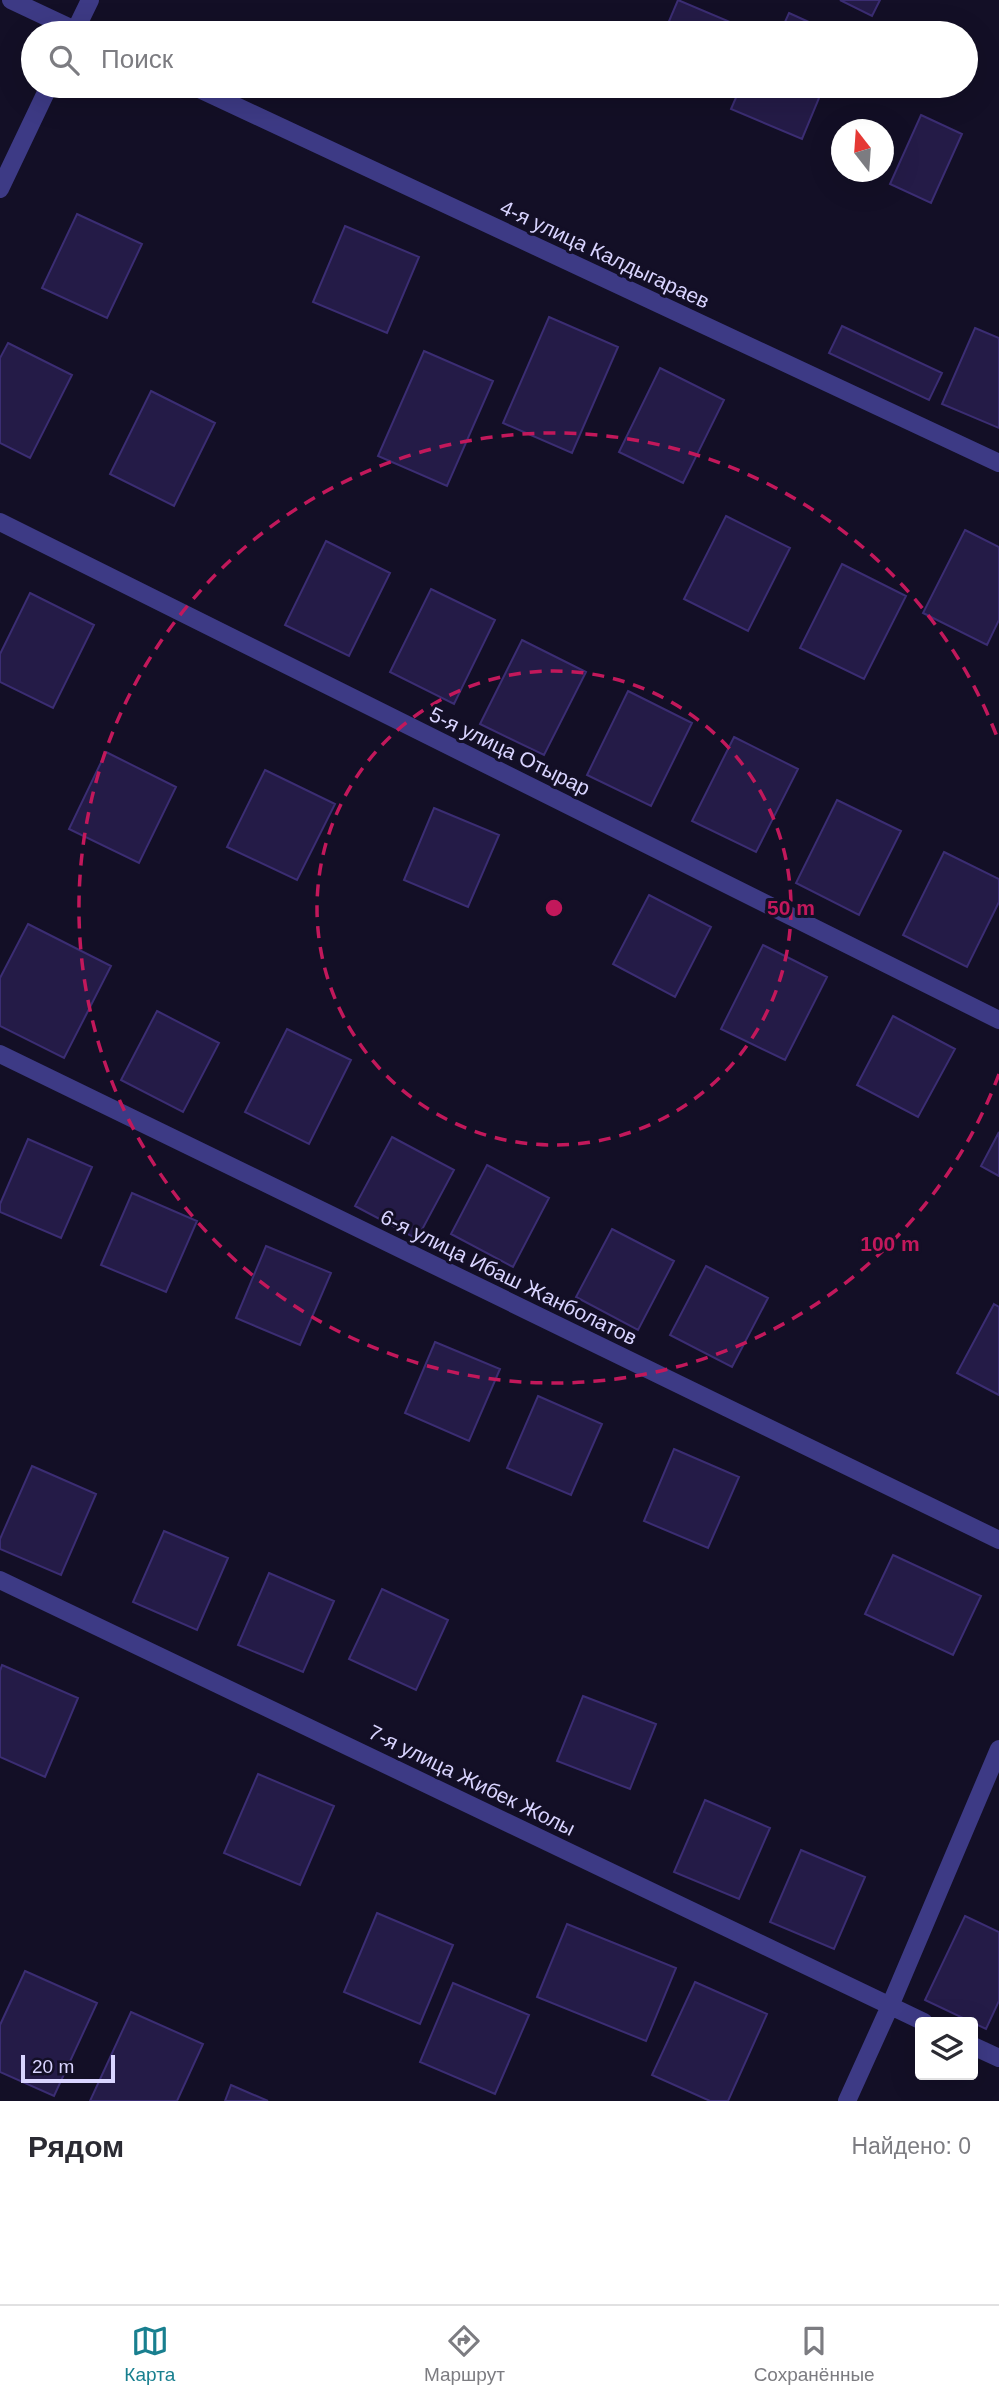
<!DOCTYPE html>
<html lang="ru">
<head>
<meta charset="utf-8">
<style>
	body { margin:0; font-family:Arial,sans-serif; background:#f7f7f7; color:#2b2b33 }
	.controls { position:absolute; right:21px; bottom:21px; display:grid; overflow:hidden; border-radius:7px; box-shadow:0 7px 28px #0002 }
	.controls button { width:63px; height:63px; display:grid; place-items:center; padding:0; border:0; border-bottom:2px solid #e1e1e2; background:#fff; color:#2b2b33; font:35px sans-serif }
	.compass { position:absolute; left:831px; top:119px; width:63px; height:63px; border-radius:50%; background:#fff; box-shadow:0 7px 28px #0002; rotate:343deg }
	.scale { position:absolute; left:21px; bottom:18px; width:94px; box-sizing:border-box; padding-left:7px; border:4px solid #d9d4ff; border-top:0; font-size:19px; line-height:24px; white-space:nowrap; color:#d9d4ff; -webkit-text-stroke:5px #130f26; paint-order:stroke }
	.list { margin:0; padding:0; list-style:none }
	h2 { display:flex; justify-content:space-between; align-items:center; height:91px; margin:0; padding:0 28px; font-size:30px }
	h2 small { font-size:23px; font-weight:400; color:#7c7c81 }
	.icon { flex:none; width:38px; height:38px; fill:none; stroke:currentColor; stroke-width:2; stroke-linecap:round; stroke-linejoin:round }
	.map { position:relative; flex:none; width:999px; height:2101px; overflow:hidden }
	.search { position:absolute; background:#fff; box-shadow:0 7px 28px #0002; left:21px; right:21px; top:21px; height:77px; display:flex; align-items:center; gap:18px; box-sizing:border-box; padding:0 24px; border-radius:38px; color:#7c7c81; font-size:26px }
	.sheet { height:203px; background:#fff }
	nav { display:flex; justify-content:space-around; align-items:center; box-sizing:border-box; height:98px; border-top:2px solid #e1e1e2; background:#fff; font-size:19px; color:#7c7c81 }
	nav a { display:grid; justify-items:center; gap:4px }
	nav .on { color:#187f8f }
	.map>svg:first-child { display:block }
	.building { fill:#241b47; stroke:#3b2d73; stroke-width:2 }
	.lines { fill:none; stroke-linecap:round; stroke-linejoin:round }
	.minor { stroke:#3d3a85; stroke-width:18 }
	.tertiary { stroke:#3d3a85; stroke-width:18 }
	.ring { fill:none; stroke:#c2185b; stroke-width:3.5; stroke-dasharray:12 9 }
	.labels { text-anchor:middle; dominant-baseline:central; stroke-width:6; stroke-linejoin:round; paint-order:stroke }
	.street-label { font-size:21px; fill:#d9d4ff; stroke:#130f26 }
	.centre { fill:#c2185b; stroke:#130f26; stroke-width:3.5 }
	.ring-label { font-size:21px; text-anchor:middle; font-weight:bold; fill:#c2185b; stroke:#130f26; stroke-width:6; stroke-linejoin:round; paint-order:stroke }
</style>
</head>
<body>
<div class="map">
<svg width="999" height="2101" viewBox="0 0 999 2101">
	<rect width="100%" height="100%" fill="#130f26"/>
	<!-- building -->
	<path class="building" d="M678,0L730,22L725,33H664Z
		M840,0H880L872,16Z
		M789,13L833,33H780Z
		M741,86H824L802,139L731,109Z
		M921,115L962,134L931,203L890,184Z
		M77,214L142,244L107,318L42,288Z
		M345,226L419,257L387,333L313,302Z
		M549,317L618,347L572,453L503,423Z
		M842,326L942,373L929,400L829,353Z
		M975,328L999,338V428L942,404Z
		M8,343L72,375L30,458L0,443V358Z
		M424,351L493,381L447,486L378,456Z
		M660,368L724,400L683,483L619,452Z
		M151,391L215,423L174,506L110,474Z
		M726,516L790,548L748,631L684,599Z
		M965,530L999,547V620L987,645L923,613Z
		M326,541L390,573L349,656L285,625Z
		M842,564L906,596L864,679L800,648Z
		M431,589L495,620L454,704L390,672Z
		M30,593L94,625L53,708L0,682V654Z
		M522,640L586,672L544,755L480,724Z
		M628,691L692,723L651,806L587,775Z
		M734,737L798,769L756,852L692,821Z
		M106,752L176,787L139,863L69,829Z
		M265,770L335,804L297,880L227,847Z
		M837,800L901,831L859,915L796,883Z
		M434,808L499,835L468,907L404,880Z
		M944,852L999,879V902L967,967L903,935Z
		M649,895L711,927L675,997L613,964Z
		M28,924L111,966L64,1058L0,1026V978Z
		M763,945L827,977L785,1060L721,1029Z
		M157,1011L219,1043L183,1112L121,1080Z
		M893,1016L955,1049L918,1117L857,1085Z
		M287,1029L351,1060L309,1144L245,1112Z
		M999,1132V1176L981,1166Z
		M392,1137L454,1170L417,1239L355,1206Z
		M28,1139L92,1167L61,1238L0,1212V1204Z
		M487,1165L549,1198L513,1267L451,1234Z
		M132,1193L197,1221L166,1292L101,1265Z
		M612,1229L674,1261L638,1330L576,1297Z
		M266,1246L331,1273L300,1345L236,1318Z
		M706,1266L768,1298L732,1367L670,1335Z
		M994,1304L999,1307V1395L957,1373Z
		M435,1342L500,1369L469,1441L405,1413Z
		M538,1396L602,1424L571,1495L507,1468Z
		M674,1449L739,1477L708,1548L644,1521Z
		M32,1466L96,1494L61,1575L0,1549V1539Z
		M164,1531L228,1558L197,1630L133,1602Z
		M893,1555L981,1596L953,1655L865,1614Z
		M269,1573L334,1601L303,1672L238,1645Z
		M382,1589L448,1620L416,1690L349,1659Z
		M2,1665L78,1698L45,1777L0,1757V1671Z
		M583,1696L656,1724L630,1789L557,1761Z
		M258,1774L334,1806L300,1885L224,1853Z
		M705,1800L770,1828L739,1899L674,1872Z
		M801,1850L865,1877L834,1949L770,1922Z
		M377,1913L453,1945L420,2024L344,1992Z
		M965,1916L999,1932V2001L986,2029L925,2000Z
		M567,1924L676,1968L646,2041L537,1997Z
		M25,1971L97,2003L54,2096L0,2072V2025Z
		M695,1982L767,2014L728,2101H710L652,2075Z
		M453,1983L529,2015L495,2094L420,2062Z
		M131,2012L203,2044L177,2101H90Z
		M231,2085L268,2101H225Z"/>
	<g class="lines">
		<!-- minor -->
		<path class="minor" d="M11,0L81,33
			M193,86L999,463
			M0,522L999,1020
			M0,1054L999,1540
			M0,1580L924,2022
			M973,2046L999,2058
			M847,2101L890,2006L999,1749"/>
		<!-- tertiary -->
		<path class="tertiary" d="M74,33L90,0
			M0,189L49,86"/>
	</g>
	<!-- distance rings -->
	<g class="ring">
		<circle cx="554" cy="908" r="237"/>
		<path d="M999 1074A475 475 0 1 1 999 742"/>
	</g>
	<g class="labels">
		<!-- street labels -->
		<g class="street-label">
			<text transform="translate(605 254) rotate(25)">4-я улица Калдыгараев</text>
			<text transform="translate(510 751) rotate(26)">5-я улица Отырар</text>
			<text transform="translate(509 1277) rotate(26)">6-я улица Ибаш Жанболатов</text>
			<text transform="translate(472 1780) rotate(26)">7-я улица Жибек Жолы</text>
		</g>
	</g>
	<circle cx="554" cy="908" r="10" class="centre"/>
	<g class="ring-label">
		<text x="791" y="915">50 m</text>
		<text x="890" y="1251">100 m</text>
	</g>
</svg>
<div class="controls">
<button><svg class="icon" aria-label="layers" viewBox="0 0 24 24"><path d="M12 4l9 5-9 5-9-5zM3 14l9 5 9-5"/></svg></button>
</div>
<svg class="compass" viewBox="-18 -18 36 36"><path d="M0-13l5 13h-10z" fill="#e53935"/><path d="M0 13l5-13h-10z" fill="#7c7c81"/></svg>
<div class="scale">20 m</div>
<div class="search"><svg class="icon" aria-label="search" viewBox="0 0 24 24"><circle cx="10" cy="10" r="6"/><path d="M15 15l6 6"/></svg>Поиск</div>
</div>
<section class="sheet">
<h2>Рядом<small>Найдено: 0</small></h2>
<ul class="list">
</ul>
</section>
<nav>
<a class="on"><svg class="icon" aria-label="map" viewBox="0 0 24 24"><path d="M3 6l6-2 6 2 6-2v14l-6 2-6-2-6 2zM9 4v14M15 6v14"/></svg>Карта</a>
<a><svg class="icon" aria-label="directions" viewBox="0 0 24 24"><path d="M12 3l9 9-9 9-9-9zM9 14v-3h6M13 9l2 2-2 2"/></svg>Маршрут</a>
<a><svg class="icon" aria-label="saved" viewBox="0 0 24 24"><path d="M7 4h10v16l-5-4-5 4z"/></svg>Сохранённые</a>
</nav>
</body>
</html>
